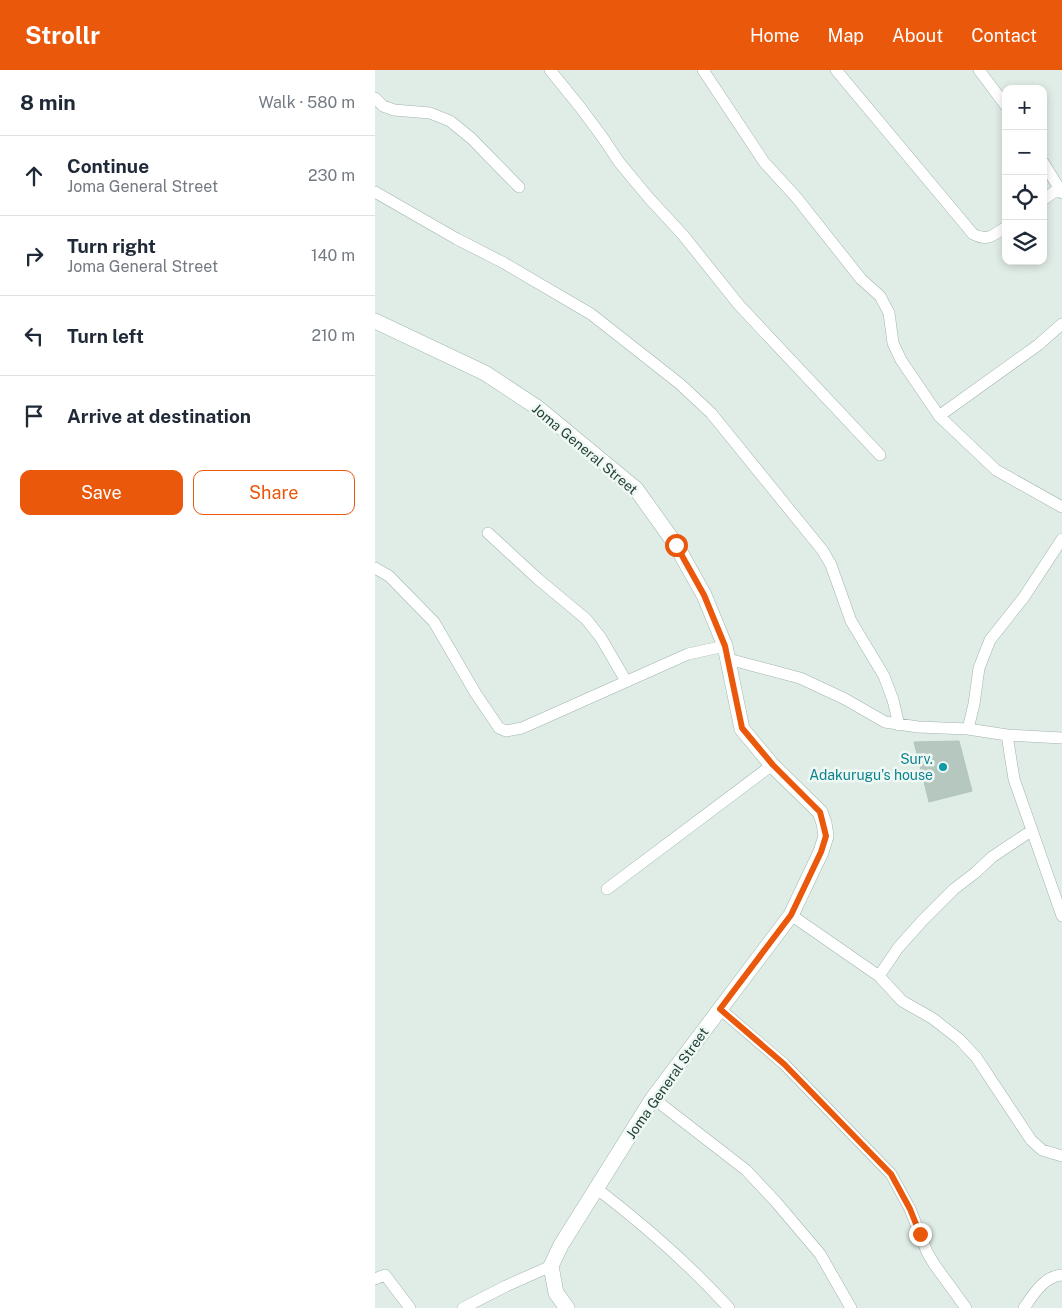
<!DOCTYPE html>
<html lang="en">
<head>
<meta charset="utf-8">
<style>
	body { margin:0; font-family:"Public Sans",sans-serif; background:#f6f6f7; color:#1f2937 }
	.controls { position:absolute; right:15px; top:15px; display:grid; overflow:hidden; border-radius:10px; box-shadow:0 2px 8px #0003 }
	.controls button { width:45px; height:45px; display:grid; place-items:center; padding:0; border:0; border-bottom:1px solid #e0e1e3; background:#fff; color:#1f2937; font:25px sans-serif }
	.stop { position:absolute; width:15px; height:15px; margin:-11px; border:4px solid #ea580c; border-radius:50%; background:#fff }
	.stop.end { background:#ea580c; border-color:#fff; box-shadow:0 1px 5px #0008 }
	.list { margin:0; padding:0; list-style:none }
	h2 { display:flex; justify-content:space-between; align-items:center; height:65px; margin:0; padding:0 20px; font-size:21px }
	h2 small { font-size:16px; font-weight:400; color:#747a83 }
	.list li { display:grid; grid-template-columns:32px 1fr auto; gap:15px; align-items:center; box-sizing:border-box; height:80px; padding:0 20px; border-top:1px solid #e0e1e3 }
	.list b { display:block; font-size:19px; white-space:nowrap }
	.list p { margin:0; font-size:16px; white-space:nowrap; color:#747a83 }
	.list em { font-size:16px; font-style:normal; color:#747a83 }
	.actions { display:flex; gap:10px; padding:15px 20px }
	.actions a { flex:1; padding:11px 0; border:1px solid #ea580c; border-radius:10px; text-align:center; font-size:18px; color:#ea580c }
	.actions .main { background:#ea580c; color:#fff }
	.icon { flex:none; width:28px; height:28px; fill:none; stroke:currentColor; stroke-width:2; stroke-linecap:round; stroke-linejoin:round }
	.map { position:relative; flex:none; width:687px; height:1238px; overflow:hidden }
	header { display:flex; align-items:center; gap:30px; box-sizing:border-box; height:70px; padding:0 25px; background:#ea580c; color:#fff }
	header strong { font-size:24px }
	nav { display:flex; gap:28px; margin-inline-start:auto; font-size:18px }
	main { display:flex }
	aside { flex:1; background:#fff }
	.map>svg:first-child { display:block }
	.building { fill:#b5c7bf; stroke:#b1c6bd }
	.lines { fill:none; stroke-linecap:round; stroke-linejoin:round }
	.street-casing { stroke:#a2b4ad; stroke-width:12 }
	.secondary-casing { stroke:#9db9ae; stroke-width:16 }
	.street { stroke:#fff; stroke-width:11 }
	.secondary { stroke:#fff; stroke-width:15 }
	.route { stroke:#ea580c; stroke-width:6 }
	.culture-dot { fill:#0f9aa8; stroke:#f0f8f4; stroke-width:2 }
	.labels { text-anchor:middle; dominant-baseline:central; stroke-width:5; stroke-linejoin:round; paint-order:stroke }
	.street-label { font-size:14px; fill:#1f3e34; stroke:#f0f8f4 }
	.culture-label { font-size:14px; fill:#0d838f; stroke:#f0f8f4; text-anchor:end }
</style>
</head>
<body>
<header>
<strong>Strollr</strong>
<nav><a>Home</a><a>Map</a><a>About</a><a>Contact</a></nav>
</header>
<main>
<aside>
<h2>8 min<small>Walk · 580 m</small></h2>
<ul class="list">
<li><svg class="icon" aria-label="ahead" viewBox="0 0 24 24"><path d="M12 20V5M6 11l6-6 6 6"/></svg><div><b>Continue</b><p>Joma General Street</p></div><em>230 m</em></li>
<li><svg class="icon" aria-label="right" viewBox="0 0 24 24"><path d="M7 20v-9h11M14 6l5 5-5 5"/></svg><div><b>Turn right</b><p>Joma General Street</p></div><em>140 m</em></li>
<li><svg class="icon" aria-label="left" viewBox="0 0 24 24"><path d="M17 20v-9H6M10 6l-5 5 5 5"/></svg><div><b>Turn left</b></div><em>210 m</em></li>
<li><svg class="icon" aria-label="arrive" viewBox="0 0 24 24"><path d="M6 21V4h12l-3 4 3 4H6"/></svg><div><b>Arrive at destination</b></div></li>
</ul>
<div class="actions"><a class="main">Save</a><a>Share</a></div>
</aside>
<div class="map">
<svg width="687" height="1238" viewBox="0 0 687 1238">
	<rect width="100%" height="100%" fill="#e0ece6"/>
	<!-- building -->
	<path class="building" d="M584,671L597,721L554,732L539,672Z"/>
	<g class="lines">
		<!-- street casing -->
		<g class="street-casing">
			<path id="street" d="M175,0L205,37L228,68L244,92L273,127L308,165L364,235L505,385
				M328,0L389,92L421,127L486,209L505,226L514,243L518,273L526,290L564,346L621,400L687,437
				M461,0L598,164C613,172 618,165 631,157
				M604,0L631,36
				M0,28L8,36L19,40L55,43L75,51L96,68L144,117
				M668,92L687,123
				M0,122L82,169L129,193L216,244L305,314L336,343L448,481L456,495L476,551L509,606L518,630L524,655
				M668,130L683,119
				M564,346L663,275L687,254
				M113,463L163,509L211,549L226,568L251,611
				M0,498L14,506L59,552L101,624L124,658L131,661L147,658L313,584L350,576
				M353,589L425,608L470,629L510,652L543,657L593,659L632,665L639,709L687,846
				M593,659L599,634L604,598L615,570L649,527L687,469
				M632,665L687,668
				M232,819L397,695
				M416,845L504,906L527,931L557,948L584,969L601,987L656,1070L667,1080L687,1086
				M504,906L523,878L547,851L579,819L600,803L617,787L656,761
				M345,939L409,994L516,1104L535,1139L552,1182L559,1194L591,1238
				M278,1028L371,1100L401,1132L445,1184L476,1238
				M221,1118C268,1154 314,1194 354,1238
				M0,1209L10,1205L35,1238
				M88,1238L131,1216L176,1196
				M649,1238C658,1225 669,1206 687,1205"/>
		</g>
		<!-- secondary casing -->
		<g class="secondary-casing">
			<path id="secondary" d="M0,251L110,303L163,338L261,419L301,475L329,525L350,576L367,659L397,695L445,742L449,753L451,766L446,782L416,845L278,1028L186,1175L176,1196L181,1223L192,1238"/>
		</g>
		<!-- street -->
		<use href="#street" class="street"/>
		<!-- secondary -->
		<use href="#secondary" class="secondary"/>
	</g>
	<g class="lines">
		<!-- route -->
		<path class="route" d="M301,475L329,525L350,576L367,658L398,695L445,742L451,766L446,782L416,845L345,939L409,994L516,1104L535,1139L545,1164"/>
	</g>
	<!-- markers -->
	<circle class="culture-dot" cx="568" cy="697" r="5"/>
	<g class="labels">
		<!-- street labels -->
		<g class="street-label">
			<text transform="translate(210 379) rotate(40)">Joma General Street</text>
			<text transform="translate(292 1013) rotate(-55)">Joma General Street</text>
		</g>
		<!-- culture labels -->
		<g class="culture-label">
			<text x="558" y="689">Surv.<tspan x="558" dy="16">Adakurugu's house</tspan></text>
		</g>
	</g>
</svg>
<div class="controls">
<button>+</button>
<button>−</button>
<button><svg class="icon" aria-label="locate" viewBox="0 0 24 24"><circle cx="12" cy="12" r="6"/><path d="M12 2v4M12 18v4M2 12h4M18 12h4"/></svg></button>
<button><svg class="icon" aria-label="layers" viewBox="0 0 24 24"><path d="M12 4l9 5-9 5-9-5zM3 14l9 5 9-5"/></svg></button>
</div>
<div class="stop" style="left:301px;top:475px"></div>
<div class="stop end" style="left:545px;top:1164px"></div>
</div>
</main>
</body>
</html>
